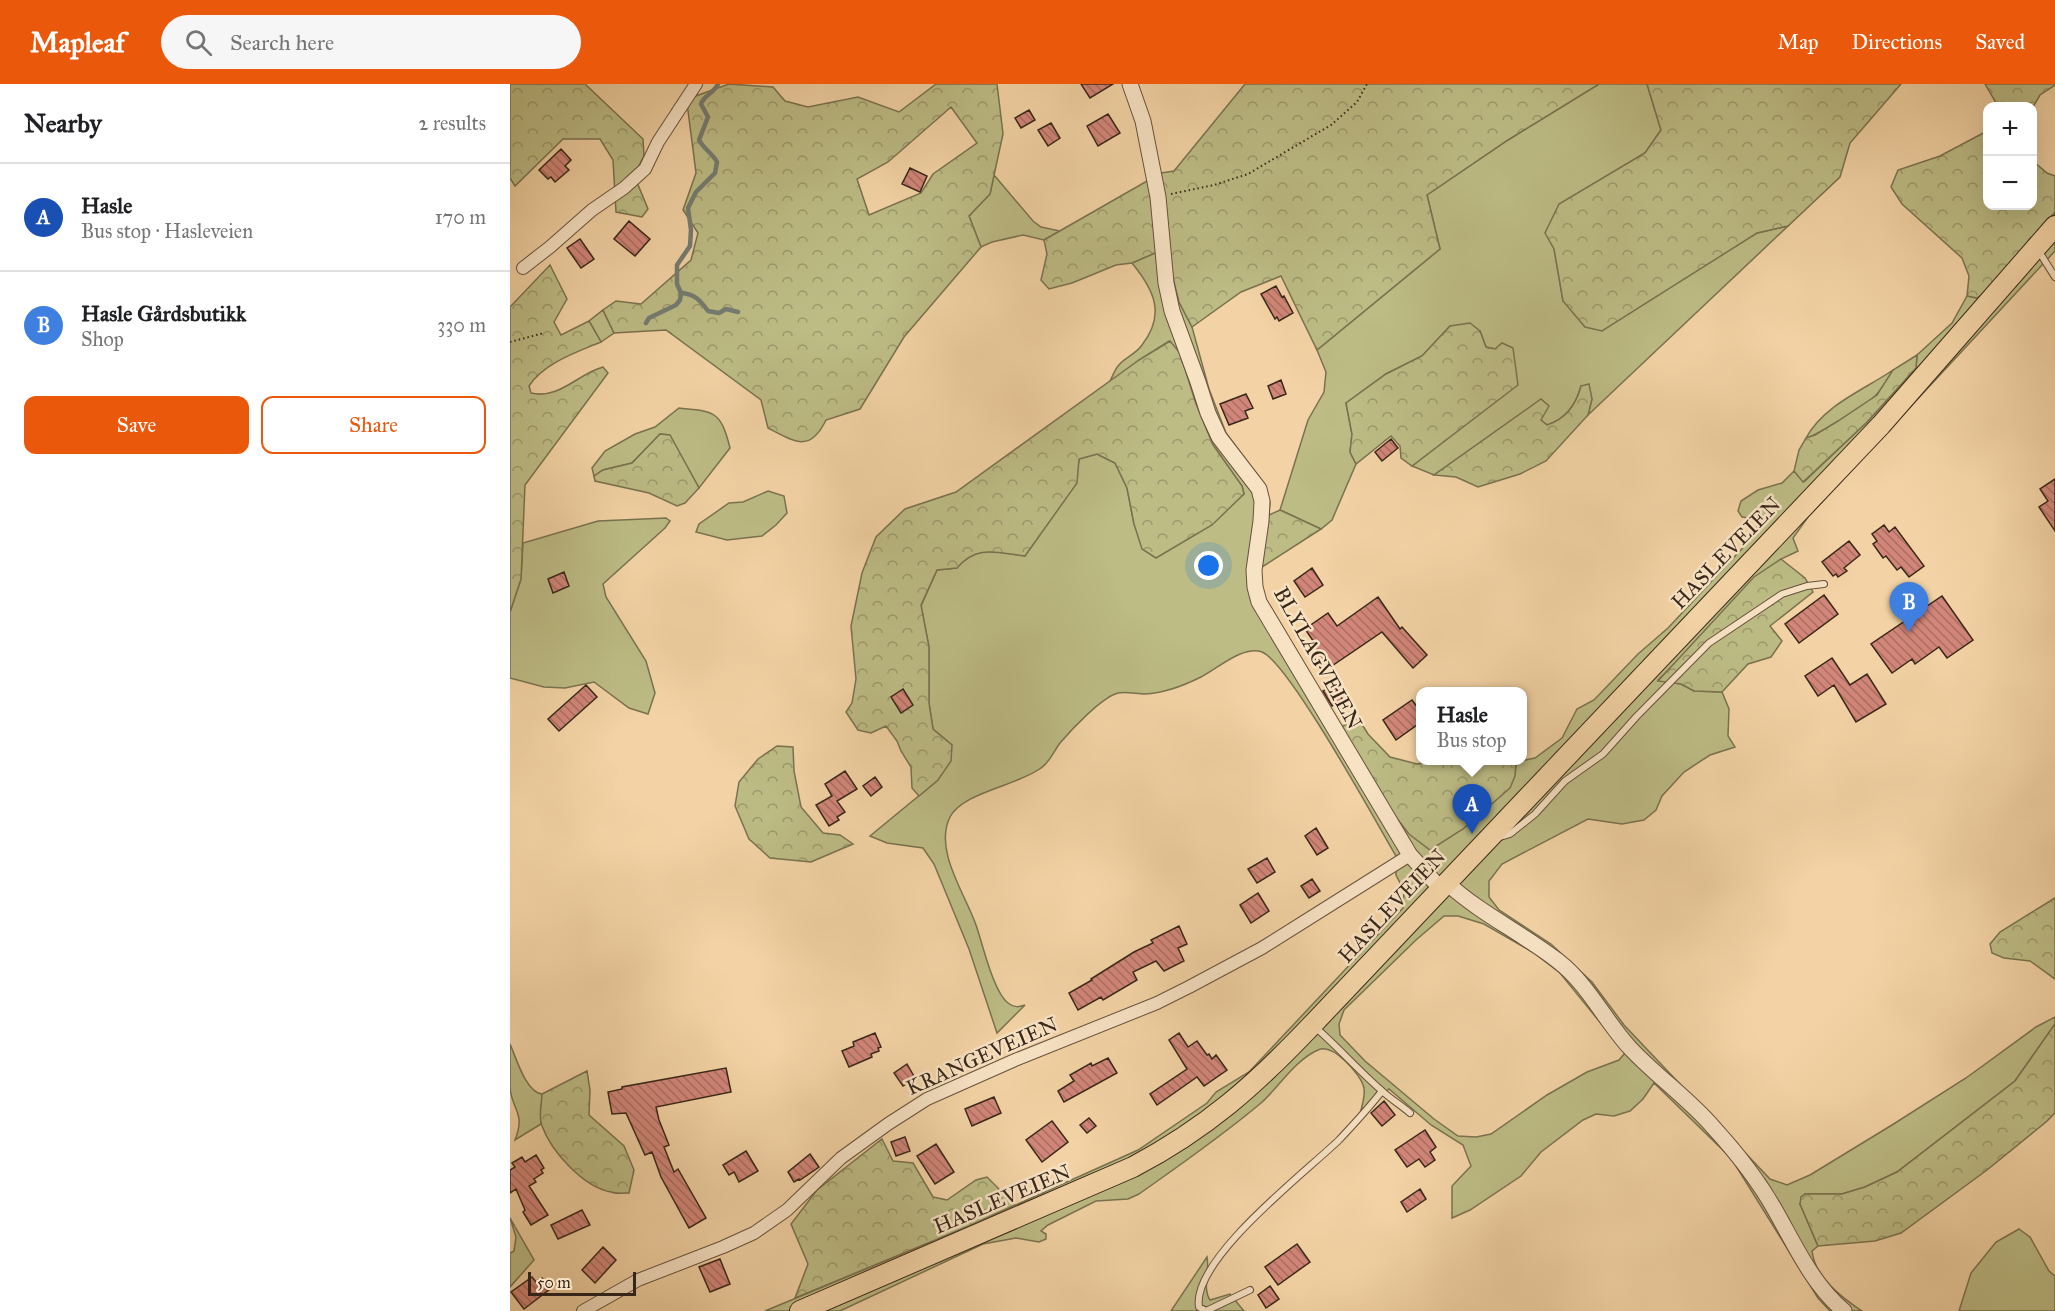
<!DOCTYPE html>
<html lang="en">
<head>
<meta charset="utf-8">
<style>
	body { margin:0; font-family:"IM FELL Great Primer",serif; background:#f6f6f6; color:#202124 }
	.controls { position:absolute; right:18px; top:18px; display:grid; overflow:hidden; border-radius:12px; box-shadow:0 6px 24px #0002 }
	.controls button { width:54px; height:54px; display:grid; place-items:center; padding:0; border:0; border-bottom:2px solid #e0e0e0; background:#fff; color:#202124; font:30px sans-serif }
	.scale { position:absolute; left:18px; bottom:15px; width:108px; box-sizing:border-box; padding-left:6px; border:3px solid #382719; border-top:0; font-size:16px; line-height:21px; white-space:nowrap; color:#382719; -webkit-text-stroke:4px #f7e2c4; paint-order:stroke }
	.you { position:absolute; left:699px; top:482px; width:21px; height:21px; margin:-15px; border:4px solid #fff; border-radius:50%; background:#1a73e8; box-shadow:0 0 0 9px #1a73e833 }
	.badge { display:grid; place-items:center; width:39px; height:39px; border-radius:50%; background:#ea580c; color:#fff; font-size:20px; font-weight:700 }
	.pin { position:absolute; translate:-50% -50px; filter:drop-shadow(0 2px 3px #0008) }
	.pin::after { content:''; position:absolute; top:32px; width:21px; height:18px; background:inherit; clip-path:polygon(0 0,100% 0,50% 100%) }
	.popup { position:absolute; left:906px; top:603px; width:111px; height:78px; box-sizing:border-box; display:grid; place-content:center; border-radius:12px; background:#fff; filter:drop-shadow(0 2px 4px #0005); font-size:20px; white-space:nowrap; color:#757577 }
	.popup b { font-size:22px; color:#202124 }
	.popup::after { content:''; position:absolute; left:50%; top:100%; margin-left:-12px; border:12px solid transparent; border-top-color:#fff }
	.list { margin:0; padding:0; list-style:none }
	h2 { display:flex; justify-content:space-between; align-items:center; height:78px; margin:0; padding:0 24px; font-size:26px }
	h2 small { font-size:20px; font-weight:400; color:#757577 }
	.list li { display:grid; grid-template-columns:39px 1fr auto; gap:18px; align-items:center; box-sizing:border-box; height:108px; padding:0 24px; border-top:2px solid #e0e0e0 }
	.list b { display:block; font-size:22px; white-space:nowrap }
	.list p { margin:0; font-size:20px; white-space:nowrap; color:#757577 }
	.list em { font-size:20px; font-style:normal; color:#757577 }
	.actions { display:flex; gap:12px; padding:18px 24px }
	.actions a { flex:1; padding:14px 0; border:2px solid #ea580c; border-radius:12px; text-align:center; font-size:21px; color:#ea580c }
	.actions .main { background:#ea580c; color:#fff }
	.icon { flex:none; width:33px; height:33px; fill:none; stroke:currentColor; stroke-width:2; stroke-linecap:round; stroke-linejoin:round }
	.map { position:relative; flex:none; width:1545px; height:1227px; overflow:hidden }
	header { display:flex; align-items:center; gap:36px; box-sizing:border-box; height:84px; padding:0 30px; background:#ea580c; color:#fff }
	header strong { font-size:28px }
	nav { display:flex; gap:33px; margin-inline-start:auto; font-size:21px }
	.search { width:420px; height:54px; background:#f6f6f6; display:flex; align-items:center; gap:15px; box-sizing:border-box; padding:0 21px; border-radius:33px; color:#757577; font-size:22px }
	main { display:flex }
	aside { flex:1; background:#fff }
	.map>svg:first-child { display:block }
	.green { fill:#bdbc85; stroke:#7a724f; stroke-width:1.5; fill-rule:evenodd }
	.forest { fill:url(#forest-crowns); stroke:#7a724f; stroke-width:1.5; fill-rule:evenodd }
	.lines { fill:none; stroke-linecap:round; stroke-linejoin:round }
	.stream { stroke:#757d72; stroke-width:4.5 }
	.building { fill:url(#building-back-hatch); stroke:#382719; stroke-width:1.5 }
	.service-casing { stroke:#67523c; stroke-width:8 }
	.minor-casing { stroke:#67523c; stroke-width:14 }
	.tertiary-casing { stroke:#67523c; stroke-width:17 }
	.primary-casing { stroke:#382719; stroke-width:22 }
	.path { stroke:#382719; stroke-width:2; stroke-dasharray:1.5 3; stroke-linecap:butt }
	.service { stroke:#f7e2c4; stroke-width:6 }
	.minor { stroke:#f7e2c4; stroke-width:12 }
	.tertiary { stroke:#f7e2c4; stroke-width:15 }
	.primary { stroke:#f3d3a5; stroke-width:20 }
	.labels { text-anchor:middle; dominant-baseline:central; stroke-width:5; stroke-linejoin:round; paint-order:stroke }
	.street-label { font-size:21px; fill:#382719; stroke:#f7e2c4 }
</style>
</head>
<body>
<header>
<strong>Mapleaf</strong>
<div class="search"><svg class="icon" aria-label="search" viewBox="0 0 24 24"><circle cx="10" cy="10" r="6"/><path d="M15 15l6 6"/></svg>Search here</div>
<nav><a>Map</a><a>Directions</a><a>Saved</a></nav>
</header>
<main>
<aside>
<h2>Nearby<small>2 results</small></h2>
<ul class="list">
<li><span class="badge" style="background:#1a4fb4">A</span><div><b>Hasle</b><p>Bus stop · Hasleveien</p></div><em>170 m</em></li>
<li><span class="badge" style="background:#3f7fe0">B</span><div><b>Hasle Gårdsbutikk</b><p>Shop</p></div><em>330 m</em></li>
</ul>
<div class="actions"><a class="main">Save</a><a>Share</a></div>
</aside>
<div class="map">
<svg width="1545" height="1227" viewBox="0 0 1545 1227">
	<defs>
		<pattern id="forest-crowns" width="20" height="18" patternUnits="userSpaceOnUse" patternTransform="scale(1.5)"><rect width="20" height="18" fill="#bdbc85"/><path d="M2 6a3 3 0 1 1 6 0M12 15a3 3 0 1 1 6 0" fill="none" stroke="#9b996c"/></pattern>
		<pattern id="building-back-hatch" width="6" height="6" patternUnits="userSpaceOnUse" patternTransform="scale(1.5)"><rect width="6" height="6" fill="#d28679"/><path d="M-1 5l2 2M0 0l6 6M5-1l2 2" fill="none" stroke="#ab6e62"/></pattern>
	</defs>
	<rect width="100%" height="100%" fill="#f3d3a5"/>
	<filter id="stains"><feTurbulence type="fractalNoise" baseFrequency=".00333" numOctaves="4"/><feColorMatrix values="0 0 0 0 .2 0 0 0 0 .09 0 0 0 0 .02 0 0 0 .5 -.17"/></filter>
	<radialGradient id="worn" r=".72"><stop offset=".6" stop-color="#630" stop-opacity="0"/><stop offset="1" stop-color="#630" stop-opacity=".3"/></radialGradient>
	<!-- green -->
	<path class="green" d="M1089,0H1137L1151,46L1135,69L1050,120L1044,164L1053,217L1247,149L1278,142L1078,331L1082,315L1071,302C1066,321 1056,335 1037,341L1031,336V316L924,391L902,382L1007,300L985,265L976,263L970,247L940,242L912,272L876,290L836,319L842,350L840,368L846,380L822,436L811,445L770,426L798,336L814,308L816,288L807,266L930,165L917,111L998,56Z
		M484,91L523,137L531,143L550,147L534,156L513,151L482,158L471,163L459,132L480,110Z
		M1545,128V167L1298,433L1283,454L1288,467L1271,475L1148,596L1171,600L1184,607L1212,608L1219,625L1218,652L1225,663L1200,671L1174,688L1152,712L1146,726L1134,736L1112,740L1078,735L992,780L979,797V813L989,826L1041,860L1082,898L1114,941L1260,1095L1277,1101L1300,1091L1382,1041L1456,994L1526,943L1545,933V940L1505,997L1387,1088L1355,1103L1332,1110H1295L1290,1120L1308,1162L1302,1167C1305,1193 1331,1213 1352,1227H1320L1308,1214L1221,1074L1144,999L1133,1015L1120,1027L1104,1032L1086,1030L1073,1036L1031,1068L1011,1092L960,1126L942,1134V1102L961,1082L953,1061L921,1041L879,1005L851,1026C853,1019 855,1011 854,1004C851,990 823,959 808,966C785,976 769,1003 751,1019C712,1052 670,1081 629,1110L618,1115L586,1117L538,1141L531,1147L536,1150V1155L529,1158L506,1154L473,1160L330,1227H255L459,1142L628,1066L697,1019L706,1008L739,988L893,824L894,807L886,791V772C866,738 779,579 752,568C733,561 707,585 691,593C673,602 655,609 635,610C627,610 616,607 608,609C592,613 561,646 550,659C544,667 539,679 531,684C507,702 453,708 440,733C423,767 457,812 467,844C473,862 484,909 498,919C504,924 509,923 515,921L487,949L459,865L424,780L413,764L377,759L360,752L428,696L442,661L423,645L419,619V563L411,522L427,486L446,484C467,460 487,468 515,472L566,399L569,375L587,370L605,379L617,404L624,440L726,416L734,410L732,402L703,361L659,257L629,276L599,299C602,294 604,287 608,282C614,274 626,270 632,261C656,230 644,206 622,179L645,169L660,182L669,218L682,243L699,305L716,349L751,396L760,418L759,431L750,474L753,516L875,719L1005,692L1006,678L1025,674L1052,654L1067,625L1084,616L1128,570L1158,544L1241,455L1248,441L1245,435L1232,433L1228,427L1231,417L1248,406L1272,399L1284,387L1294,398L1357,338L1406,284L1407,271L1442,239L1457,212L1467,214L1477,207ZM934,832H948L974,840L1024,869L1050,889L1115,969L1109,976L1077,988L1037,1011L981,1050L966,1053L948,1052L924,1035L855,977L830,951L829,940L834,926L906,856Z
		M93,226L104,249L91,258L79,237Z
		M1383,286C1378,294 1373,303 1367,310C1356,322 1311,349 1296,354C1314,321 1352,307 1383,286Z
		M169,324C204,327 211,327 220,364L189,404L159,351L150,350L122,379L93,386L84,392L82,384L95,367L125,350L145,343Z
		M258,407L274,412L277,429L266,441L252,452L217,456L186,448L189,440L219,419L233,418Z
		M156,434L160,437L155,444L93,500L96,513L136,577L145,609L138,630L119,624L84,598L55,604L34,603L0,594V528L11,495L13,459L88,437Z
		M0,960C6,973 16,1009 32,1010L31,1040L5,1056C16,1029 2,1026 0,1004C0,990 0,975 0,960Z
		M0,1134L24,1176L0,1203V1169L4,1167L6,1153Z
		M1509,1145L1520,1153L1539,1187L1545,1192V1227H1449L1461,1189L1486,1158Z
		M697,1173C700,1188 692,1204 700,1216L720,1210L734,1227H661Z"/>
	<!-- forest -->
	<path class="forest" d="M0,0H75L133,55L134,72L124,91L138,125L132,133L106,128L103,76L90,55H53L5,102L0,94Z
		M219,0L263,3L275,17L298,23L348,13L389,28L426,0H487L493,50L480,110L459,132L471,163L394,253L350,325L316,336C300,369 285,358 258,344L251,316L156,246L104,249L93,226L106,217L131,220L181,176L188,149L173,126L186,89L177,19L183,13ZM441,23L467,59L423,90L411,109L359,131L347,95L378,78Z
		M735,0H1089L998,56L917,111L930,165L807,266L771,192L731,208L682,243L669,218L660,182L645,169L622,179L606,181L562,199L539,205L531,196L537,170L534,156L651,89L664,87Z
		M1137,0H1391L1340,59L1330,93L1278,142L1247,149L1092,247L1075,243L1053,217L1044,165L1035,149L1049,120L1135,69L1151,46Z
		M1475,0H1545V1L1530,11L1523,23L1486,22L1485,17Z
		M1477,47L1478,122H1522L1523,77L1537,89L1545,92V128L1477,207L1467,214L1457,212L1459,192L1452,174L1392,120L1381,103L1388,86L1430,72Z
		M40,181L57,215L44,238L51,251L79,237L91,258C67,268 34,279 19,302L21,309C49,316 69,289 93,283L98,289L15,401L11,495L0,528V223Z
		M960,239L970,247L976,263L985,265L992,259L1003,264L1008,301L902,382L891,374L890,362L881,352L846,380L840,368L842,350L836,319L876,290L912,272L940,242Z
		M660,257L670,269L686,320L703,361L732,402L734,410L702,441L646,474L632,465L624,440L617,404L605,379L587,370L569,375L567,399L515,472C487,469 467,460 447,484L427,486L411,521L419,563V619L423,645L442,661L441,677L428,696L409,712L402,704L401,683L391,667L387,657L376,642L361,649L348,646L336,628L342,619L346,595L341,542L352,489L366,453L395,425L446,408L629,276Z
		M1407,271L1406,284L1357,338L1293,398L1284,387L1289,366L1296,354L1305,351L1328,337L1367,311L1383,286Z
		M1079,300L1082,315L1078,331L1036,377L1010,390L968,403L946,393L924,391L1031,315L1039,322L1031,336L1037,341C1056,335 1066,321 1071,302Z
		M150,350L160,351L189,404L175,419L167,422L139,409L85,397L84,392L93,386L122,379Z
		M770,426L811,445L749,485L750,474L759,431Z
		M1271,475L1295,494L1303,508L1260,542L1272,557L1261,573L1238,580L1212,608L1184,607L1171,600L1148,597L1244,493Z
		M848,634L858,650L880,673L907,680L927,676L1003,677L1006,678L1005,692L1000,704L953,745L920,766L899,750L875,719L831,643Z
		M267,662L283,663L284,687L291,723L313,749L330,751L343,760L301,778L260,774L239,755L225,722L229,698L248,675Z
		M1545,814V895L1520,877L1494,874L1482,869L1480,860L1490,848Z
		M1545,940V1029L1536,1038L1477,1086L1391,1149L1365,1157L1308,1162L1290,1120L1291,1113L1295,1110H1332L1355,1103L1387,1088L1505,997Z
		M77,987L80,1006L79,1031L114,1062L124,1086L119,1109C113,1109 106,1110 101,1108C73,1103 41,1067 32,1042C28,1033 32,1019 32,1010Z
		M372,1055L383,1077L403,1079L423,1113L437,1116L466,1096L477,1093L505,1121L459,1142L285,1214L298,1180L281,1140L307,1106Z"/>
	<g class="lines">
		<!-- stream -->
		<path class="stream" d="M171,209C185,210 190,216 198,227L209,229L216,225L228,228
			M136,239L139,234L166,221L170,216L171,209L167,200V181L180,162L181,146L178,124L186,108L205,89L207,78C202,69 194,65 189,56L198,33L191,20C194,11 204,9 208,0"/>
	</g>
	<!-- building -->
	<path class="building" d="M571,0H603L580,14Z
		M519,26L525,36L511,44L505,34Z
		M598,30L610,49L588,62L577,42Z
		M541,39L550,54L538,62L528,46Z
		M51,65L61,76L55,82L59,86L45,98L41,93L38,95L29,86Z
		M400,84L417,92L410,108L392,100Z
		M119,137L140,155L125,172L104,155Z
		M70,155L84,175L71,184L57,164Z
		M766,202L772,213L774,212L783,229L769,237L767,233L765,235L751,210Z
		M771,296L776,310L763,315L758,302Z
		M736,310L743,324L735,327L738,334L719,341L710,320Z
		M881,355L888,364L872,377L865,368Z
		M1545,395V447L1529,423L1538,417L1530,405Z
		M1374,441L1379,448L1385,443L1414,482L1399,493L1391,483L1387,486L1376,472L1373,474L1363,460L1367,457L1362,450Z
		M1339,457L1350,471L1334,484L1337,487L1328,493L1326,490L1323,492L1312,478Z
		M802,484L813,501L795,513L784,497Z
		M54,488L59,502L43,509L38,495Z
		M1314,511L1328,530L1289,559L1275,540Z
		M1432,512L1463,556L1437,574L1429,563L1405,580L1402,575L1382,589L1361,560Z
		M868,513L890,545L892,543L917,571L903,584L872,548L813,588L797,563L804,558L795,545L818,529L827,542Z
		M1322,574L1340,601L1357,590L1376,620L1346,638L1324,601L1308,612L1295,592Z
		M76,601L87,613L49,647L38,635Z
		M824,601L833,616L822,622L813,607Z
		M393,605L403,621L391,629L381,613Z
		M902,616L911,628V638L886,656L873,636Z
		M335,687L347,705L327,717L335,728L327,733L329,736L319,742L306,721L322,712L315,700Z
		M365,693L372,703L361,712L353,702Z
		M806,744L818,764L807,771L795,752Z
		M757,774L765,788L747,799L738,785Z
		M802,795L810,807L799,814L791,802Z
		M748,809L759,827L741,839L730,821Z
		M669,842L677,860L668,864L674,877L654,887L646,877L623,888L627,896L593,916L591,913L568,926L559,909L582,896L581,895L624,868L643,859L641,856Z
		M365,949L371,963L368,964L369,967L361,970L362,973L339,983L332,967L344,962L343,958Z
		M669,949L678,963L687,957L697,971L699,970L702,975L706,971L717,986L694,1002L687,993L647,1021L640,1010L677,985L659,956Z
		M598,974L607,989L554,1018L548,1007L564,997L560,991L581,979L582,982Z
		M397,980L405,994L393,1002L384,989Z
		M216,984L221,1008L146,1023L149,1036L159,1061L154,1063L164,1088L168,1085L196,1134L179,1144L151,1093L142,1068L135,1071L116,1029L102,1030L98,1008L112,1005V1003Z
		M484,1013L491,1029L462,1042L455,1025Z
		M874,1017L885,1031L872,1042L861,1029Z
		M579,1034L586,1042L577,1049L570,1041Z
		M542,1037L558,1058L532,1078L516,1056Z
		M915,1046L926,1063L920,1068L925,1076L915,1083L909,1075L897,1083L885,1066Z
		M395,1053L400,1067L386,1072L381,1058Z
		M426,1060L444,1088L425,1100L407,1072Z
		M236,1067L248,1087L229,1098L224,1088L219,1091L213,1081Z
		M300,1070L309,1083L290,1096L289,1095L284,1098L278,1088Z
		M26,1071L34,1084L31,1086L33,1089L24,1095L26,1098L19,1102L38,1131L21,1141L13,1128L15,1126L6,1105L0,1109V1086L5,1083L2,1079L12,1073L15,1078Z
		M910,1105L916,1115L897,1128L891,1118Z
		M72,1126L80,1141L48,1155L41,1141Z
		M787,1160L800,1178L768,1201L755,1183Z
		M93,1163L106,1176L85,1199L72,1186Z
		M210,1175L220,1200L200,1208L189,1183Z
		M22,1193L26,1198L32,1194L40,1205L14,1225L1,1208Z
		M760,1202L769,1215L756,1224L748,1211Z"/>
	<g class="lines">
		<!-- service casing -->
		<g class="service-casing">
			<path id="service" d="M1528,166L1545,193
				M990,753L1000,750L1025,730L1055,697L1093,670L1127,632L1199,559L1272,510L1297,502L1314,500
				M805,943C828,963 848,986 871,1006C879,1014 891,1021 900,1029
				M740,1206L696,1227L689,1223C681,1176 797,1087 829,1056C844,1040 859,1024 872,1007"/>
		</g>
		<!-- minor casing -->
		<g class="minor-casing">
			<path id="minor" d="M13,184L40,163L82,126L114,104L135,85L148,58L186,0
				M73,1227L128,1196L213,1163L244,1149L277,1126L331,1074L378,1040L417,1015L505,976L647,919L679,903L752,864L900,771"/>
		</g>
		<!-- tertiary casing -->
		<g class="tertiary-casing">
			<path id="tertiary" d="M620,0L633,37L648,113L656,199L662,227L688,298L698,329L709,353L749,405L752,417L751,437L744,486L745,503L749,518L900,771L931,805
				M937,799C971,830 1012,849 1048,877C1078,900 1095,937 1120,964C1146,992 1178,1014 1203,1043C1226,1068 1248,1096 1265,1126C1285,1161 1302,1200 1334,1227"/>
		</g>
		<!-- primary casing -->
		<g class="primary-casing">
			<path id="primary" d="M290,1227L623,1083C697,1044 745,1001 802,941L1371,341L1545,142"/>
		</g>
		<!-- path -->
		<path class="path" d="M661,110L704,101L738,90L821,41L847,18L857,0
			M0,258L34,249"/>
		<!-- service -->
		<use href="#service" class="service"/>
		<!-- minor -->
		<use href="#minor" class="minor"/>
		<!-- tertiary -->
		<use href="#tertiary" class="tertiary"/>
		<!-- primary -->
		<use href="#primary" class="primary"/>
	</g>
	<g class="labels">
		<!-- street labels -->
		<g class="street-label">
			<text transform="translate(1216 469) rotate(-46)">HASLEVEIEN</text>
			<text transform="translate(808 574) rotate(61)">BLYLAGVEIEN</text>
			<text transform="translate(882 822) rotate(-47)">HASLEVEIEN</text>
			<text transform="translate(472 972) rotate(-24)">KRANGEVEIEN</text>
			<text transform="translate(492 1115) rotate(-23)">HASLEVEIEN</text>
		</g>
	</g>
	<rect width="100%" height="100%" filter="url(#stains)"/>
	<rect width="100%" height="100%" fill="url(#worn)"/>
</svg>
<div class="controls">
<button>+</button>
<button>−</button>
</div>
<div class="scale">50 m</div>
<div class="you"></div>
<div class="pin badge" style="left:962px;top:750px;background:#1a4fb4">A</div>
<div class="popup"><b>Hasle</b>Bus stop</div>
<div class="pin badge" style="left:1399px;top:548px;background:#3f7fe0">B</div>
</div>
</main>
</body>
</html>
